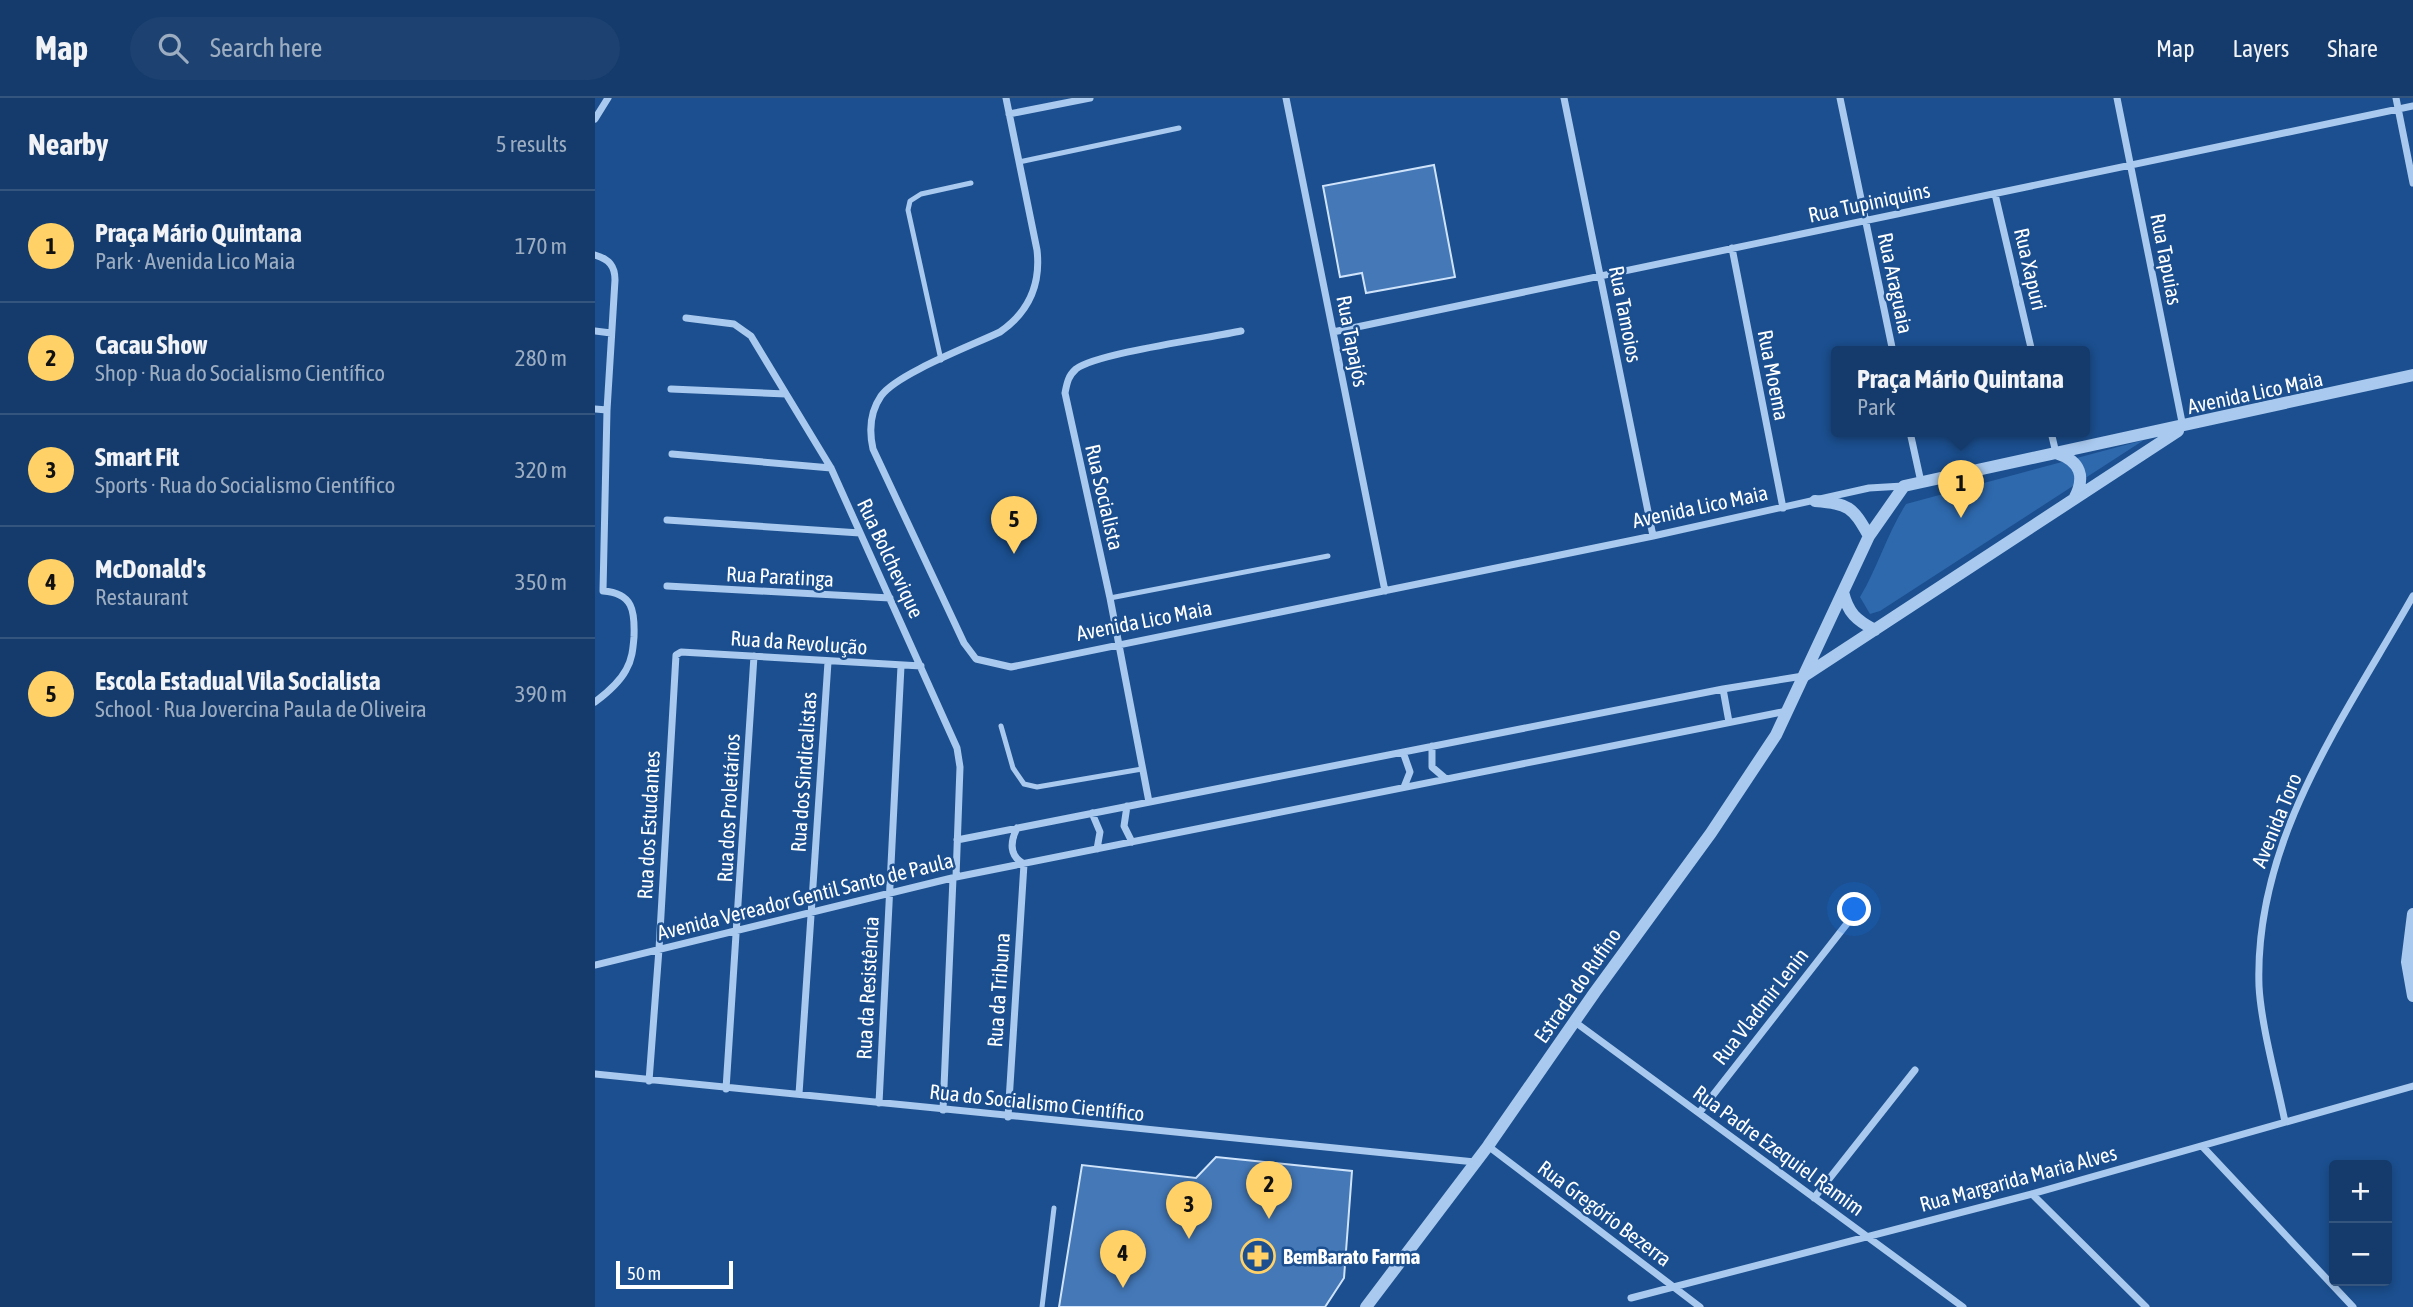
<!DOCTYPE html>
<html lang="en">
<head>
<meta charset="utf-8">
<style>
	body { margin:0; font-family:"Asap Condensed",sans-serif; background:#1d4271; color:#f1f3f6 }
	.controls { position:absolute; right:21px; bottom:21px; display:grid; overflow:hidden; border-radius:7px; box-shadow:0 4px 10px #0003 }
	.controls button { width:63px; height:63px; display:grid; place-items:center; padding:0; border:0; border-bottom:2px solid #33557e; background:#143b6b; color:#f1f3f6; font:35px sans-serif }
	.scale { position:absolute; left:21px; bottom:18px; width:117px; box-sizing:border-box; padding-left:7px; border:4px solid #fff; border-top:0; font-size:19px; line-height:24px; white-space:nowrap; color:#fff; -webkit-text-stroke:5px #1b4f8f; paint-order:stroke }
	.you { position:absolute; left:1260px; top:812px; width:24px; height:24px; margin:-18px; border:5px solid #fff; border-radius:50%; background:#1a73e8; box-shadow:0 0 0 10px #1a73e833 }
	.badge { display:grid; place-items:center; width:46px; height:46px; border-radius:50%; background:#ffd166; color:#111; font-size:23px; font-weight:700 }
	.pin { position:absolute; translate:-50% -58px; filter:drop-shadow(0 2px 4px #0008) }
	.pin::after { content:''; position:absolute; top:37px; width:24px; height:21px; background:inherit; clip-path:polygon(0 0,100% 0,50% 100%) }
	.popup { position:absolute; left:1236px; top:248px; width:259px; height:91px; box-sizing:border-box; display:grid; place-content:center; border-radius:7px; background:#143b6b; filter:drop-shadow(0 2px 5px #0005); font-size:23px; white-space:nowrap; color:#9dadc1 }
	.popup b { font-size:26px; color:#f1f3f6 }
	.popup::after { content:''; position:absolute; left:50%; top:100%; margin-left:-14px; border:14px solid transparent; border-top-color:#143b6b }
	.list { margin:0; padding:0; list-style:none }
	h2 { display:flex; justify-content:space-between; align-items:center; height:91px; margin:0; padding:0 28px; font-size:30px }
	h2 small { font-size:23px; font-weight:400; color:#9dadc1 }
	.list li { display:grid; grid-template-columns:46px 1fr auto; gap:21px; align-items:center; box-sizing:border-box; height:112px; padding:0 28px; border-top:2px solid #33557e }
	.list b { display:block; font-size:26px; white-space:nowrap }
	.list p { margin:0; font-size:23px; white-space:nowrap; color:#9dadc1 }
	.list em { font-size:23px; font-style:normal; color:#9dadc1 }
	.icon { flex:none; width:38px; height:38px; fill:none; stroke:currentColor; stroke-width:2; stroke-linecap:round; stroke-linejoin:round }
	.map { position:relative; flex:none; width:1818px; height:1209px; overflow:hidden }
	header { display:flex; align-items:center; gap:42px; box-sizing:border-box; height:98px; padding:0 35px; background:#143b6b; border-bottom:2px solid #33557e }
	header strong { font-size:33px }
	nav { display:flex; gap:38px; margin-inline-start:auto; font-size:24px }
	.search { width:490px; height:63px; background:#1d4271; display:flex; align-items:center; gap:18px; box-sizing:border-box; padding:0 24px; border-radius:38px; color:#9dadc1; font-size:26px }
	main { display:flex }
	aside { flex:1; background:#143b6b }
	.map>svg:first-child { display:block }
	.green { fill:#2e69ad }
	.building { fill:#4478b7; stroke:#cfe3fa; stroke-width:2 }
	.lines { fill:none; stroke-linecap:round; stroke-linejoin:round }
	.service { stroke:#a9c9ee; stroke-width:5 }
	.minor { stroke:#a9c9ee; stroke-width:7 }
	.tertiary { stroke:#a9c9ee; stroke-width:12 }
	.labels { text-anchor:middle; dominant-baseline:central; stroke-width:5; stroke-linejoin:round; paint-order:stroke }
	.street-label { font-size:21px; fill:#fff; stroke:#1b4f8f }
	.poi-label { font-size:21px; font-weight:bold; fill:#fff; stroke:#1b4f8f; text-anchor:start }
</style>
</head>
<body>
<header>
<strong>Map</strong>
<div class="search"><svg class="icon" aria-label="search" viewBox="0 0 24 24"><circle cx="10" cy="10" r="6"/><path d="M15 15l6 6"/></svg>Search here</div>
<nav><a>Map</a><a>Layers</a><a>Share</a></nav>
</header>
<main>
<aside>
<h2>Nearby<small>5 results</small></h2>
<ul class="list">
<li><span class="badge">1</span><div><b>Praça Mário Quintana</b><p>Park · Avenida Lico Maia</p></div><em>170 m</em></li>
<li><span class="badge">2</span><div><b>Cacau Show</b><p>Shop · Rua do Socialismo Científico</p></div><em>280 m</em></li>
<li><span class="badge">3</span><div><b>Smart Fit</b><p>Sports · Rua do Socialismo Científico</p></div><em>320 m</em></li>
<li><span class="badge">4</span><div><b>McDonald's</b><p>Restaurant</p></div><em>350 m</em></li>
<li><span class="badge">5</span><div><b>Escola Estadual Vila Socialista</b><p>School · Rua Jovercina Paula de Oliveira</p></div><em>390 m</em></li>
</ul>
</aside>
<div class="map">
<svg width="1818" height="1209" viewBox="0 0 1818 1209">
	<rect width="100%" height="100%" fill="#1b4f8f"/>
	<!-- green -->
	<path class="green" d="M1549,342L1285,513L1275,516L1265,499C1283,469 1292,436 1311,406Z"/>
	<!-- building -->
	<path class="building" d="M839,67L860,179L771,195L767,175L745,179L728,88Z
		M621,1059L757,1073L749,1180L730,1209H464L487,1067L601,1080Z"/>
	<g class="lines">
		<!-- service -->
		<path class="service" d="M424,64L584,30
			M346,262L313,112L315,103L326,96L376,85
			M515,500L733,458
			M406,628L418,670L429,686L442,689L547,671
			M447,1209L459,1110"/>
		<!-- minor -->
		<path class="minor" d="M411,0L442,152C446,187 434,214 405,234C378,247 301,276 286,298C275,314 274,333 278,351L369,545L381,561L416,569L1058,438L1274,390L1308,388
			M691,0L790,493
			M969,0L1058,438
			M1245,0L1298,254
			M1522,0L1588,329
			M1801,0L1818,85
			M414,16L495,0
			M0,21L13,0
			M1400,96L1437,254
			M1137,150L1188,410
			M0,157C14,161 20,168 20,182L12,312L8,493C38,495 40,513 39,539C38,551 37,562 31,572C24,585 12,595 0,604
			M91,220L139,226L156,238L236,370L362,650L365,669L361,779
			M0,233L16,235
			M738,234L1818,8
			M76,291L191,296
			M0,311L12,312
			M1315,334L1326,384
			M1456,334L1461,355
			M77,356L236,370
			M72,422L265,435
			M72,488L295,500
			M1128,591L1134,624
			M837,648V669L851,681
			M808,654L815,674L809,689
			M554,704L515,500L470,295C472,285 473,278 481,271C502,255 614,240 646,233
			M532,708L529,728L537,744
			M497,715L505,734L502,751
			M362,742L1128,591L1208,578
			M0,867L361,779L1192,613
			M980,924L1368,1209
			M0,976L880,1064
			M54,983L64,851L81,557L86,554L326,568
			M131,991L159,558
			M204,996L233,564
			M284,1005L306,568
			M348,1012L358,780
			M1104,1015L1254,823
			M413,1019L429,766C414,758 415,744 422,730
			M1690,1024C1682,984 1666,927 1664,888C1659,742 1749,620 1818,498
			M893,1048L1105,1209
			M1607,1048L1758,1209
			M1437,1096L1551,1209
			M1219,1100L1320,972
			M1036,1200L1437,1096L1818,988"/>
		<!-- tertiary -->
		<path class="tertiary" d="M1461,355C1486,363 1491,379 1479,401
			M1220,403C1254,406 1257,408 1274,438
			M1248,494C1253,515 1261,522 1280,532
			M1209,578L1583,333
			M1818,816L1812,864L1818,898
			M771,1209L893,1048L1000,894L1116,735L1181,637L1274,438L1309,388L1818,277"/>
	</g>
	<!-- icons -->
	<defs>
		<g id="pharmacy-ring" transform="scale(1.75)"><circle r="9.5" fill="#1b4f8f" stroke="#ffd166" stroke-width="1.5"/><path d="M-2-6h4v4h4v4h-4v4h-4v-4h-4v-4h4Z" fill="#ffd166"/></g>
	</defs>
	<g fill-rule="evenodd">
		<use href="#pharmacy-ring" x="663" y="1158"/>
	</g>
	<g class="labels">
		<!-- street labels -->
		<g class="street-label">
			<text transform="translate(1274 104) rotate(-12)">Rua Tupiniquins</text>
			<text transform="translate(1572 161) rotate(79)">Rua Tapuias</text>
			<text transform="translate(1436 171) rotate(77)">Rua Xapuri</text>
			<text transform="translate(1301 185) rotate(78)">Rua Araguaia</text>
			<text transform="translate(1031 216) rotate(79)">Rua Tamoios</text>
			<text transform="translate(758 243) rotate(79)">Rua Tapajós</text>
			<text transform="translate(1179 277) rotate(79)">Rua Moema</text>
			<text transform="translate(1660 294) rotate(-12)">Avenida Lico Maia</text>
			<text transform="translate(510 399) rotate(77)">Rua Socialista</text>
			<text transform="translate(1105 408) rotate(-12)">Avenida Lico Maia</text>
			<text transform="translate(296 460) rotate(65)">Rua Bolchevique</text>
			<text transform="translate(185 478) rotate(3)">Rua Paratinga</text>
			<text transform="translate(549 522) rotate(-11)">Avenida Lico Maia</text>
			<text transform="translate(204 544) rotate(4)">Rua da Revolução</text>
			<text transform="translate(208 674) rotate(-86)">Rua dos Sindicalistas</text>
			<text transform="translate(133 710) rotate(-87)">Rua dos Proletários</text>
			<text transform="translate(1681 722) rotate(-68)">Avenida Toro</text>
			<text transform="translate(53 727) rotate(-87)">Rua dos Estudantes</text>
			<text transform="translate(210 798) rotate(-14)">Avenida Vereador Gentil Santo de Paula</text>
			<text transform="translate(982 887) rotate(-55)">Estrada do Rufino</text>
			<text transform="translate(272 890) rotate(-87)">Rua da Resistência</text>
			<text transform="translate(403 892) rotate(-86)">Rua da Tribuna</text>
			<text transform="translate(1165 908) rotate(-52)">Rua Vladmir Lenin</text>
			<text transform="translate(442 1004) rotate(6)">Rua do Socialismo Científico</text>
			<text transform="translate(1184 1052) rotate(36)">Rua Padre Ezequiel Ramim</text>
			<text transform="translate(1423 1080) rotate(-15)">Rua Margarida Maria Alves</text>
			<text transform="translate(1010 1115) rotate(37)">Rua Gregório Bezerra</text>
		</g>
		<!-- poi labels -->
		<g class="poi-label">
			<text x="688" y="1158">BemBarato Farma</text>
		</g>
	</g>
</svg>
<div class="controls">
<button>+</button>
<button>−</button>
</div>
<div class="scale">50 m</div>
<div class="you"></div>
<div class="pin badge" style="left:1366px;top:420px">1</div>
<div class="popup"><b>Praça Mário Quintana</b>Park</div>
<div class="pin badge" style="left:674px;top:1121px">2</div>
<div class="pin badge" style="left:594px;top:1141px">3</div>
<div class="pin badge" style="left:528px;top:1190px">4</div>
<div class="pin badge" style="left:419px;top:456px">5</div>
</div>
</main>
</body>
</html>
